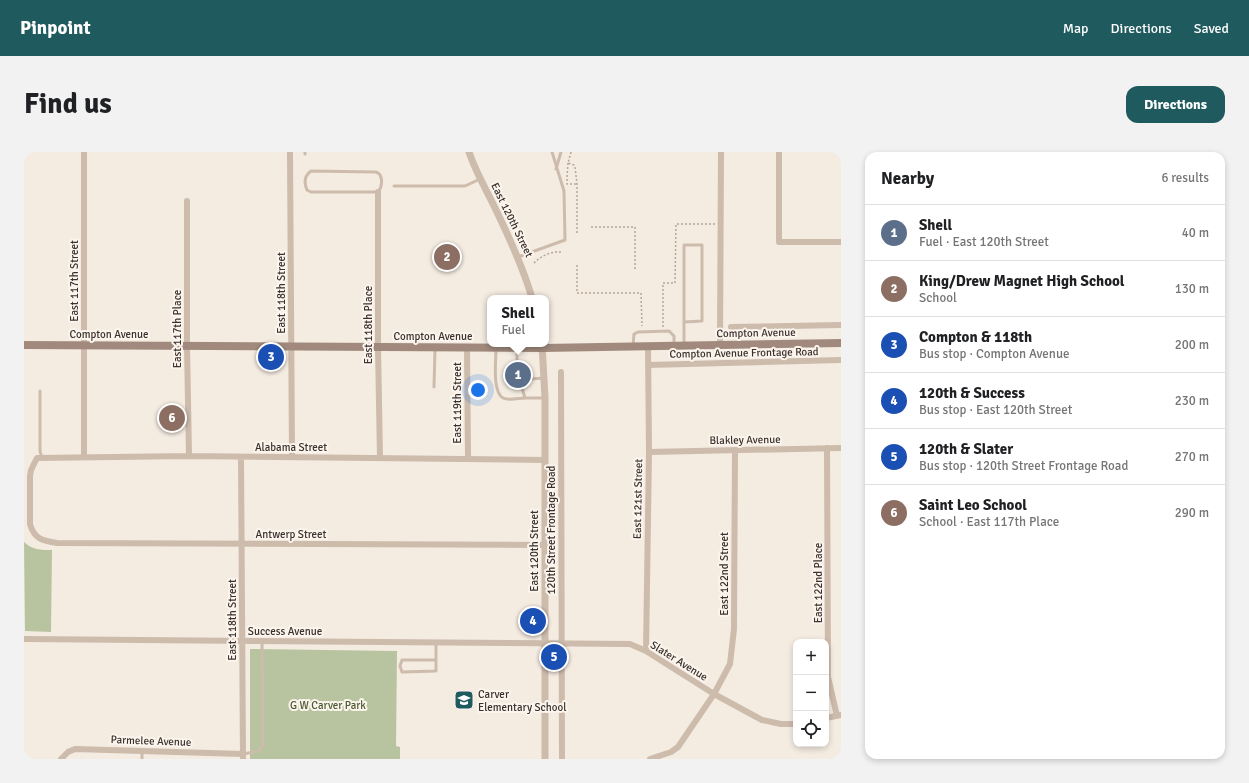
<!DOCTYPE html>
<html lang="en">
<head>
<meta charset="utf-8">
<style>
	body { margin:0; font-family:Signika,sans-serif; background:#f2f2f2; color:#202124 }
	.controls { position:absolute; right:12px; bottom:12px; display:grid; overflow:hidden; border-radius:8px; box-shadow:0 2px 6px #0003 }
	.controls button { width:36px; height:36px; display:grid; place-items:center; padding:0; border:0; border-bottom:1px solid #e0e0e0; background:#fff; color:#202124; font:20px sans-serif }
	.you { position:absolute; left:454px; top:238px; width:14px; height:14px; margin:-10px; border:3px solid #fff; border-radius:50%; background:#1a73e8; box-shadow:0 0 0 6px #1a73e833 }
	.badge { display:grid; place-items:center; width:26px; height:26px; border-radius:50%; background:#1f5a5e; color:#fff; font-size:13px; font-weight:700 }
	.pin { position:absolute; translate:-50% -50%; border:2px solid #fff; box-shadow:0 1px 4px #0006 }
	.popup { position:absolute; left:463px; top:143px; width:62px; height:52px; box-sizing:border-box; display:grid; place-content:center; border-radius:8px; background:#fff; filter:drop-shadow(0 1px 3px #0005); font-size:13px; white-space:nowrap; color:#757577 }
	.popup b { font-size:15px; color:#202124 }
	.popup::after { content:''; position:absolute; left:50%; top:100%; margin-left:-8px; border:8px solid transparent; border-top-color:#fff }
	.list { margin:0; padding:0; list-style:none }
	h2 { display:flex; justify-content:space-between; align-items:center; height:52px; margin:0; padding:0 16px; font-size:17px }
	h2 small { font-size:13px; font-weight:400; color:#757577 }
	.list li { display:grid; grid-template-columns:26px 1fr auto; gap:12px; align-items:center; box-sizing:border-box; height:56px; padding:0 16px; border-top:1px solid #e0e0e0 }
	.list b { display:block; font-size:15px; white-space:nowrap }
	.list p { margin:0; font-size:13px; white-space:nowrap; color:#757577 }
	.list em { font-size:13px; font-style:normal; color:#757577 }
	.icon { flex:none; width:22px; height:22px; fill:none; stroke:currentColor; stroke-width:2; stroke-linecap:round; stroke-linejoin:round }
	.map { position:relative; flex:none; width:817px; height:607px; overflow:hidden; border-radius:12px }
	header { display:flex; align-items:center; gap:24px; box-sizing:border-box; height:56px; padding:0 20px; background:#1f5a5e; color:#fff }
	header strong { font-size:19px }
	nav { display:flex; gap:22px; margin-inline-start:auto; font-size:14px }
	.intro { display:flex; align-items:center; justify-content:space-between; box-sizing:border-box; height:96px; padding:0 24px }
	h1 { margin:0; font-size:28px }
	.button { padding:10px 18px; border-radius:12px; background:#1f5a5e; color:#fff; font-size:14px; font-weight:700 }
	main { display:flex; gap:24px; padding:0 24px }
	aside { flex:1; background:#fff; border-radius:12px; box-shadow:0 2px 6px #0003 }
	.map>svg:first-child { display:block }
	.green { fill:#b8c4a0 }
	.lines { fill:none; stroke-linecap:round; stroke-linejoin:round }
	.path { stroke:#b9a596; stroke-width:1.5; stroke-dasharray:2 2; stroke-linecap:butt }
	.service { stroke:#cdbbac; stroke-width:3 }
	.minor { stroke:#cdbbac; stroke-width:6 }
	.tertiary { stroke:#cdbbac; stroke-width:7 }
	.secondary { stroke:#a18a7d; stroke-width:8 }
	.labels { text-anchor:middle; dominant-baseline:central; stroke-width:4; stroke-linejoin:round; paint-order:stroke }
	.street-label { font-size:11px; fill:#3b302b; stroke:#fbf5ee }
	.poi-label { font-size:11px; fill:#3b302b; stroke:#fbf5ee; text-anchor:start }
	.park-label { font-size:11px; fill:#4a5a2e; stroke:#fbf5ee }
</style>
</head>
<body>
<header>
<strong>Pinpoint</strong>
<nav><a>Map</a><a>Directions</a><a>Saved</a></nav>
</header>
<div class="intro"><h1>Find us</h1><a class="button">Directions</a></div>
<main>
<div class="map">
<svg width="817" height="607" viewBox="0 0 817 607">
	<rect width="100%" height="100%" fill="#f4ebe1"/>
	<!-- green -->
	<path class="green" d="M0,390C9,398 16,398 28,398L27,480L1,479Z
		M226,497L373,499L372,594L376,595V607H226Z"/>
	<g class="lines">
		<!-- path -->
		<path class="path" d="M547,0L544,11L550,13L551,15L553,32V82
			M544,11L543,25V32H553
			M567,75H611V117
			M510,111C517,104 527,99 537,100
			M553,113V141H617L618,174
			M639,175V131H651L652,72H691"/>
		<!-- service -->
		<path class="service" d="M281,0V2
			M532,17L537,0
			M287,19L352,20C359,22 359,34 354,40H287L283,38C280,31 280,24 287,19Z
			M370,34H441L456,27
			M494,105L541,88L540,39L528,0
			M660,170V93H678V169L660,170V194
			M609,194L610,182L614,180L645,179L650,184V194
			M472,197C472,208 468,240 479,246C485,249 495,246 501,246
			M493,214V198
			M506,227L492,235L483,220L496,212L499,214L506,227L520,226
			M496,229L501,246H521
			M410,235L411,197
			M16,239V299L18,306
			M412,508H378L376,514L378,520L412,519V490
			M219,602L235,599L239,593L238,489
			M118,607V599"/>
		<!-- minor -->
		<path class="minor" d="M60,0V305
			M266,0L268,305
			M755,0V90H817
			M354,40V195L356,306
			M163,49V194L165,304
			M707,175L817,173
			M696,193L697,0
			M443,195L444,307
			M624,213L817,208
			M537,220L538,607
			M803,296L804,525L813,564
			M625,300L817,296
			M217,305L219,607
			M521,308L165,304L13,306L7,318L6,324V372C10,387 19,389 33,391L521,393
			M0,487L606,492L622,499L690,542L738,568L757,572H772
			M622,499L625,300L624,194
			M802,566L817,563
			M37,607L44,600L51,597L219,602
			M626,607L647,600L654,595L690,542L706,512L710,477L711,298"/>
		<!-- tertiary -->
		<path class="tertiary" d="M445,0C452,21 463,39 472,58C486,87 499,115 508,146
			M518,192L521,246V607"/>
		<!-- secondary -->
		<path class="secondary" d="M0,193L519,196L817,191"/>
	</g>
	<!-- icons -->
	<defs>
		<g id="school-square" transform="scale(1)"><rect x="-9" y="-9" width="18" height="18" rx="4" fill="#1f5a5e" stroke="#fbf5ee"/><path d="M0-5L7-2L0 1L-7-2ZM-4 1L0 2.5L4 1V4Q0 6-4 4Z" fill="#fff"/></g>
	</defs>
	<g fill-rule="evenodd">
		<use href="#school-square" x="440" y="548"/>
	</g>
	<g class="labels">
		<!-- street labels -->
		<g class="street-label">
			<text transform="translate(488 68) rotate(64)">East 120th Street</text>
			<text transform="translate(50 129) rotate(-90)">East 117th Street</text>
			<text transform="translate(257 141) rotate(-90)">East 118th Street</text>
			<text transform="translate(344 173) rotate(-90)">East 118th Place</text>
			<text transform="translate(153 177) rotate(-90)">East 117th Place</text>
			<text transform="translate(732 181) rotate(-1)">Compton Avenue</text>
			<text x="85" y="182">Compton Avenue</text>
			<text x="409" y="184">Compton Avenue</text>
			<text transform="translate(720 201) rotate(-1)">Compton Avenue Frontage Road</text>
			<text transform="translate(433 251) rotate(-90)">East 119th Street</text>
			<text transform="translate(721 288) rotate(-1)">Blakley Avenue</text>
			<text x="267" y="295">Alabama Street</text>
			<text transform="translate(614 347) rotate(-89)">East 121st Street</text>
			<text transform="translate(527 378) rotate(-90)">120th Street Frontage Road</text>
			<text x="267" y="382">Antwerp Street</text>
			<text transform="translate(510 399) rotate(-90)">East 120th Street</text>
			<text transform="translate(700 422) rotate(-90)">East 122nd Street</text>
			<text transform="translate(794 431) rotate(-90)">East 122nd Place</text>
			<text transform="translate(208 468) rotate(-90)">East 118th Street</text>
			<text x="261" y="479">Success Avenue</text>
			<text transform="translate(655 509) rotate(32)">Slater Avenue</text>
			<text transform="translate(127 589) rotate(2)">Parmelee Avenue</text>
		</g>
		<!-- poi labels -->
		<g class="poi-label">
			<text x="454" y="542">Carver<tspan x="454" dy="13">Elementary School</tspan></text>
		</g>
		<!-- park labels -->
		<g class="park-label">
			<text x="304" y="553">G W Carver Park</text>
		</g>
	</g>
</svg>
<div class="controls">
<button>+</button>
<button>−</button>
<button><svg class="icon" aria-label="locate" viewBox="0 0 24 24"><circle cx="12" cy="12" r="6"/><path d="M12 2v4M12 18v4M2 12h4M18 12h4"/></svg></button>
</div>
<div class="you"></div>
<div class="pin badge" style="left:494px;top:223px;background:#5c6f8a">1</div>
<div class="popup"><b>Shell</b>Fuel</div>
<div class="pin badge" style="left:423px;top:105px;background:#8d6e63">2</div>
<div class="pin badge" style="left:247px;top:205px;background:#1a4fb4">3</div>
<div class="pin badge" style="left:509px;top:469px;background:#1a4fb4">4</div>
<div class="pin badge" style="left:530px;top:505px;background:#1a4fb4">5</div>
<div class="pin badge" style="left:148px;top:266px;background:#8d6e63">6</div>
</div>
<aside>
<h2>Nearby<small>6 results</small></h2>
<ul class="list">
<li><span class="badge" style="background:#5c6f8a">1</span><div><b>Shell</b><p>Fuel · East 120th Street</p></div><em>40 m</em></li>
<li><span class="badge" style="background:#8d6e63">2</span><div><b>King/Drew Magnet High School</b><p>School</p></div><em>130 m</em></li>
<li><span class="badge" style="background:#1a4fb4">3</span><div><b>Compton &amp; 118th</b><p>Bus stop · Compton Avenue</p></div><em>200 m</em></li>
<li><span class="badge" style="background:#1a4fb4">4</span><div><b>120th &amp; Success</b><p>Bus stop · East 120th Street</p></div><em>230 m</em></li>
<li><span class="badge" style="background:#1a4fb4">5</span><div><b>120th &amp; Slater</b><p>Bus stop · 120th Street Frontage Road</p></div><em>270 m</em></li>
<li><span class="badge" style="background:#8d6e63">6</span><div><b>Saint Leo School</b><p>School · East 117th Place</p></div><em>290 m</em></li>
</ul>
</aside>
</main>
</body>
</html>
